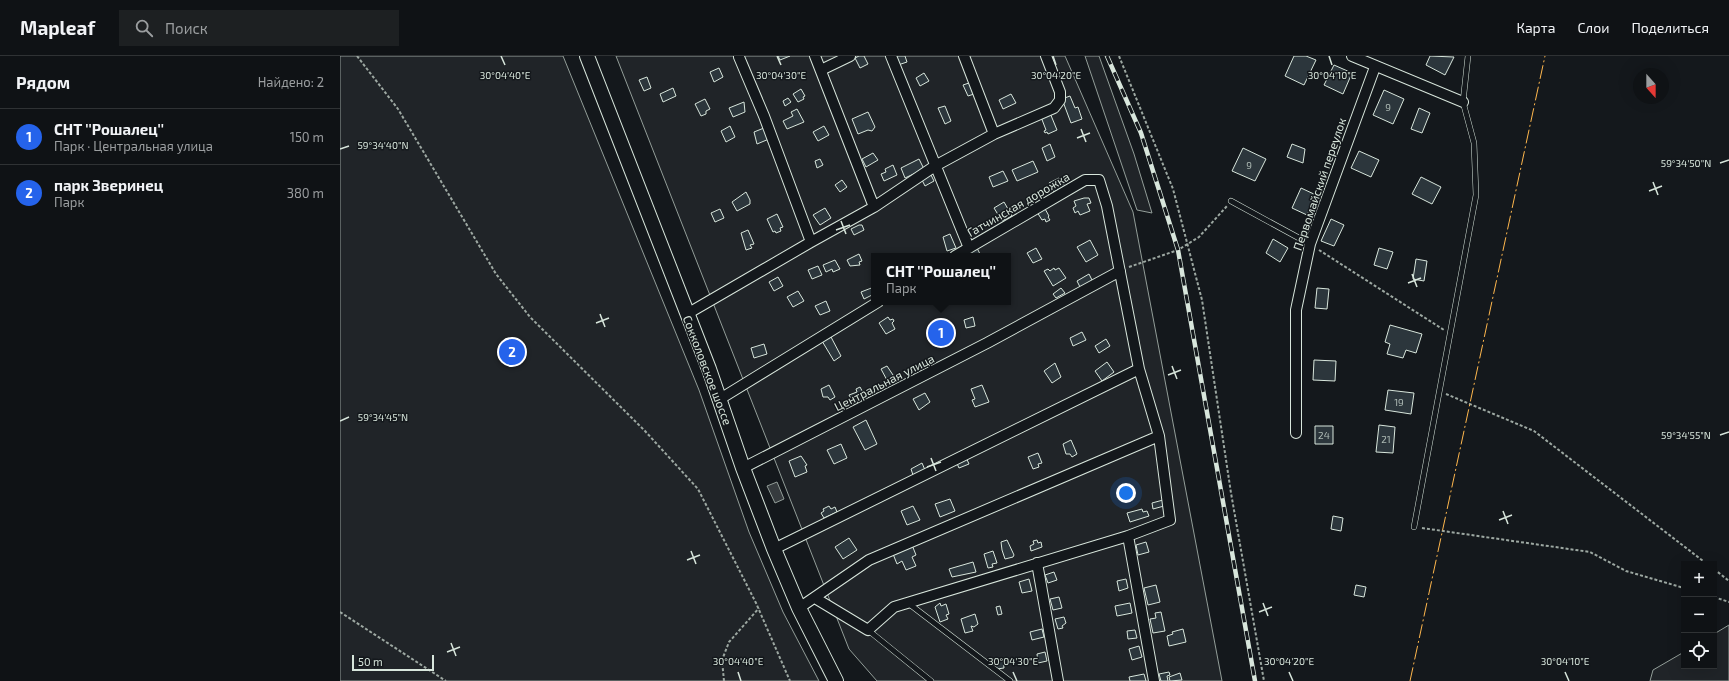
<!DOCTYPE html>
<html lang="ru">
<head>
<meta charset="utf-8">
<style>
	body { margin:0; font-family:"Exo 2",sans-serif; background:#1d2022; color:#f1f3f6 }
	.controls { position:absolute; right:12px; bottom:12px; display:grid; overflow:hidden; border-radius:0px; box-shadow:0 4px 16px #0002 }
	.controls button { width:36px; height:36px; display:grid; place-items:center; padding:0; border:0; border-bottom:1px solid #2f3234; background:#0f1215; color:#f1f3f6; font:20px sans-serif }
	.compass { position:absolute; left:1293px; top:12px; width:36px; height:36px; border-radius:50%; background:#0f1215; box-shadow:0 4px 16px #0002; rotate:159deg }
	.scale { position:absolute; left:12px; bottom:10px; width:82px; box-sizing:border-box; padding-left:4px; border:2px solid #d8e6dc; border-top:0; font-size:11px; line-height:14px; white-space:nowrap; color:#d8e6dc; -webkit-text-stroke:3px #14181c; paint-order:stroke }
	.you { position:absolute; left:786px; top:437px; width:14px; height:14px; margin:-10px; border:3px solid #fff; border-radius:50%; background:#1a73e8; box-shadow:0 0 0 6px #1a73e833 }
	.badge { display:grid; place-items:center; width:26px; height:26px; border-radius:50%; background:#2563eb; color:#fff; font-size:13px; font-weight:700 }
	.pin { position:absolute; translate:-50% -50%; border:2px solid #fff; box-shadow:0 1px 4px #0006 }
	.popup { position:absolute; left:531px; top:197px; width:140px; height:52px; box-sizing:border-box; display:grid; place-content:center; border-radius:0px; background:#0f1215; filter:drop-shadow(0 1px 3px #0005); font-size:13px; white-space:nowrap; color:#9b9ea0 }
	.popup b { font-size:15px; color:#f1f3f6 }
	.popup::after { content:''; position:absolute; left:50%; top:100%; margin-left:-8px; border:8px solid transparent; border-top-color:#0f1215 }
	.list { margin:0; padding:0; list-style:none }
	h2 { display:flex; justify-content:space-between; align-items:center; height:52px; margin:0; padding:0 16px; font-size:17px }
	h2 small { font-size:13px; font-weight:400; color:#9b9ea0 }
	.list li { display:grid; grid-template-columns:26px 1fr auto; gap:12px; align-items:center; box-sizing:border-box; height:56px; padding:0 16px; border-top:1px solid #2f3234 }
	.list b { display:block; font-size:15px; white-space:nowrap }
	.list p { margin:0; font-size:13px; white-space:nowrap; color:#9b9ea0 }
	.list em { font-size:13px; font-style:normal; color:#9b9ea0 }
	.icon { flex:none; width:22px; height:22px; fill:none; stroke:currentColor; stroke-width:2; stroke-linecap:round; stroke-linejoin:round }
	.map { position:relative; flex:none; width:1389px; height:625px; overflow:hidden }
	header { display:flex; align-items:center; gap:24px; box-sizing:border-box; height:56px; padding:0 20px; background:#0f1215; border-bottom:1px solid #2f3234 }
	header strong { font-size:19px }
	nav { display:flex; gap:22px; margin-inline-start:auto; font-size:14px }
	.search { width:280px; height:36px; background:#1d2022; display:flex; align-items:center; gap:10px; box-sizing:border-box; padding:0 14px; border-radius:0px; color:#9b9ea0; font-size:15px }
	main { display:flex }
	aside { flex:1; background:#0f1215 }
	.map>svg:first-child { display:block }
	.green { fill:#202428; stroke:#939e99; fill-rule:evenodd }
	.water { fill:#363b3e; stroke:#939e99 }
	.building { fill:#2c363c; stroke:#d8e6dc }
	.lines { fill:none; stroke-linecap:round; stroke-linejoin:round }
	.service-casing { stroke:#d8e6dc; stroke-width:6 }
	.minor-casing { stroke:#d8e6dc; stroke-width:12 }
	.secondary-casing { stroke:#d8e6dc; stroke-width:16 }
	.path { stroke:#9da8a2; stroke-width:2; stroke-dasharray:3 2; stroke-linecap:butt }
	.service { stroke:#14181c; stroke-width:5 }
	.minor { stroke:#14181c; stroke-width:10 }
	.secondary { stroke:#14181c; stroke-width:14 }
	.rail-casing { stroke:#d8e6dc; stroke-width:4.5 }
	.rail { stroke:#14181c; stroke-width:3; stroke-dasharray:9; stroke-linecap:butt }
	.power { stroke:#ffb74d; stroke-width:1; stroke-dasharray:14 3 2 3; stroke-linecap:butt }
	.ticks { fill:none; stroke:#d8e6dc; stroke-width:1.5 }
	.labels { text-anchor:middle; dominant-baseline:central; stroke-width:3; stroke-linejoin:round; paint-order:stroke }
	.number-label { font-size:10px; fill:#adbab4 }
	.street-label { font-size:12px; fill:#d8e6dc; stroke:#14181c }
	.ticks-label { font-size:10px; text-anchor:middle; fill:#d8e6dc; stroke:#14181c; stroke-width:3; stroke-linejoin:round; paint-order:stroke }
</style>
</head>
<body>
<header>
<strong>Mapleaf</strong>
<div class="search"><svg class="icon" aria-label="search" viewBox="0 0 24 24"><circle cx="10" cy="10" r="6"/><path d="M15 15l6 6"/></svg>Поиск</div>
<nav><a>Карта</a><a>Слои</a><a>Поделиться</a></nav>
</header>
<main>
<aside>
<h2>Рядом<small>Найдено: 2</small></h2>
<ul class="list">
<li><span class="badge">1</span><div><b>СНТ ''Рошалец''</b><p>Парк · Центральная улица</p></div><em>150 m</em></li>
<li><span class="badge">2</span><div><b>парк Зверинец</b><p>Парк</p></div><em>380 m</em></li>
</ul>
</aside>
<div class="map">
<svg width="1389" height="625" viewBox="0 0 1389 625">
	<rect width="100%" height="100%" fill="#14181c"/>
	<!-- green -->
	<path class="green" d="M0,0H223L359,334L409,476L443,556L479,625H0Z
		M276,0H725L793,156L882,625H537L509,593ZM534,200H668V246H534Z
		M745,0H759L794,98L812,157L797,154Z
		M1389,569V625H1310L1313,614L1344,596V610H1374V578Z"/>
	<!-- water -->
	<path class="water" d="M437,426L444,443L435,447L427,430Z"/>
	<!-- building -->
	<path class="building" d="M438,0H450L440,4Z
		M519,0H524L528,8L520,12L515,2Z
		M555,0H565L567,6L558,9Z
		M954,0H966L976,4L964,29L945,20Z
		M1090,0L1114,1L1105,19L1086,9Z
		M994,9L1012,17L1003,38L984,29Z
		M379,12L383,21L374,26L370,16Z
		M584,17L589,25L580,30L576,22Z
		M307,21L311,32L304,35L299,24Z
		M629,27L634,38L628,40L623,29Z
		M333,32L336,40L323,46L320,38Z
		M461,33L465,40L463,41L464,43L458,46L453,38Z
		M1044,34L1064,43L1053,68L1033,59Z
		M671,38L676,47L663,53L659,44Z
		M730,40L735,52L738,51L742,63L731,67L722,43Z
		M448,42L451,46L445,50L443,45Z
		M365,43L370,53L366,55V58L361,60L355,48Z
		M404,46L405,56L393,61L389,52Z
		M605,50L611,65L605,68L598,52Z
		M1079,52L1090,57L1082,77L1071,73Z
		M457,53L464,66L447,73L443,65L453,60L451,56Z
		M528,56L535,71L532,75L528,74L518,78L512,63Z
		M710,57L717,74L708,78L707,76L705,77L704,75L706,74L701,61Z
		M390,70L395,81L386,86L381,75Z
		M484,70L489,79L478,85L473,76Z
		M424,72L429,83L417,88L414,76Z
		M710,88L715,101L707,105L702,92Z
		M952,88L965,93L963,107L947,101Z
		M903,92L926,103L915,125L892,115Z
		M1019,95L1039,104L1031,121L1011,112Z
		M533,97L538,104L526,111L522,103Z
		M480,103L483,109L477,112L475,105Z
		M579,103L584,113L565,122L561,112Z
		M693,105L698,116L677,125L672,114Z
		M553,109L557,119L544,125L541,118L546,116L545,113Z
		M663,115L668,125L653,131L649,121Z
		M590,117L594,125L585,130L581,122Z
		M1081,121L1101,131L1092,148L1072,138Z
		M719,122L725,130L714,136L709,127Z
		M502,124L507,131L500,136L495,129Z
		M961,132L976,139L967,159L952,152Z
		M406,136L410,144V148L397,155L392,146Z
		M744,142H749L751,147L747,148L750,155L740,159L738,155L735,157L733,152L736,150L734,145Z
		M664,146L672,160L662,165L654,152Z
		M704,151L709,160L708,161L710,164L706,166L705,163L702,164L697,156Z
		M485,152L491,162L480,169L473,159Z
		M380,153L384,162L375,166L371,157Z
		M437,158L443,171L440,172L441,175L436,177L435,175L433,176L427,163Z
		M991,163L1004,169L994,190L981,185Z
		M519,169H522L524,174L514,179L511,173Z
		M408,174L414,188L410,189L412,192L406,194L401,177Z
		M610,178L616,192L607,195L603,181Z
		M933,183L948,192L940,206L926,197Z
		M750,184L758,199L746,206L737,191Z
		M637,192L640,198L624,200Z
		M696,192L702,203L693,207L687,197Z
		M1039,192L1053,196L1047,213L1034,209Z
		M519,198L522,205L519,206L520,209L510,210L507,204Z
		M1076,203L1087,205L1084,225L1073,223Z
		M495,204L500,213L493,216L492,213L486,216L483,209Z
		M478,210L482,219L472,223L468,214Z
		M714,212L715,214L719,212L726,222L713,230L704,215L708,213L710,215Z
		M749,218L753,226L741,233L737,225Z
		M438,221L443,230L434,235L429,226Z
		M534,231V238L524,243L521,236Z
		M721,232L725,237L716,242L713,238Z
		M977,232L989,233L987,253L975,252Z
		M458,235L464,245L453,251L447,241Z
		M486,245L490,255L480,259L475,250Z
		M548,261L550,264L553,263L554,265L552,267L555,273L546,278L539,267Z
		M633,261L635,270L626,272L624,264Z
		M1050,269L1082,278L1076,297L1066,294L1063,302L1047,298L1050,288L1045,286Z
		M742,276L746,284L733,290L730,282Z
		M491,281L501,300L494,305L482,285Z
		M766,283L770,290L759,297L755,290Z
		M424,288L427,298L414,302L411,292Z
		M974,304L996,305L995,325L973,324Z
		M767,306L774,316L762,325L755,315Z
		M715,307L721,321L712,327L704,315Z
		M547,310L555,322L548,326L541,313Z
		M489,329L495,341L490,344L488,341H483L481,333Z
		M642,329L649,346L635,351L632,344L635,343L631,333Z
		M520,331L526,342L514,348L509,339L517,336L516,333Z
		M1048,334L1074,337L1071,358L1045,354Z
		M585,337L590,346L579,354L573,343Z
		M526,364L537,388L525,394L513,371Z
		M1039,369L1055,371L1053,397L1036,396Z
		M975,370H993V388H975Z
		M731,384L737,398L732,401L730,398H726L723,388Z
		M501,388L507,402L494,408L487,394Z
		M698,397L702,407L698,408L699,411L693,413L688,401Z
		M625,399L629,408L619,412L615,403Z
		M461,400L467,409L465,410L467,416L455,421L449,405Z
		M582,407L585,414L573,419L571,413Z
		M610,443L615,455L600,461L595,448Z
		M823,444L824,450L813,453L812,447Z
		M489,450L491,453L495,451L497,456L484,462L481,457L484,455L483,453Z
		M573,450L580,464L567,469L561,455Z
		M802,453L803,456L807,455L809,460L790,466L787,457Z
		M993,460L1003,462L1001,475L991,473Z
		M509,482L517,494L503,503L495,491Z
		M667,484L674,499L673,501L665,503L662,494L661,486Z
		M697,484L698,487L701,486L702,491L691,495L690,490L694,488L693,485Z
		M806,486L809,496L798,499L796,489Z
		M572,489L576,499L572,501L576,510L566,514L562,505L557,508L553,498Z
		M653,495L657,507L652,508L653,511L648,512L644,498Z
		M633,506L636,516L612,521L609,513Z
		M714,516L717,524L708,527L705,519Z
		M689,523L692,535L682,537L679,526Z
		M786,523L788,532L779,535L777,525Z
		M816,529L820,546L808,549L804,532Z
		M1016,529L1026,531L1024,541L1014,539Z
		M719,541L722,552L713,554L710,543Z
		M600,547L601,550L606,548L609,558L606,559L608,563L600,566L595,551Z
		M790,547L792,557L777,560L775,550Z
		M660,550L662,558L658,559L656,551Z
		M821,556L825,575L813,577L810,563L816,562L815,557Z
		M635,558L638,568L634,571L631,570L633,575L625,577L621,563Z
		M724,561L726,567L722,570L723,572L718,573L715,563Z
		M702,573L704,581L692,584L690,576Z
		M843,573L846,586L829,590L827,580L833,578L832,576Z
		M795,574L797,582L788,583L787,575Z
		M799,590L802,601L792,604L789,593Z
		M705,596L707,605L698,607L697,598Z
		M663,603L664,612L657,613L653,609L654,607Z
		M829,616L830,619L827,620L828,625H821L819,618Z
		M840,617L842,624L830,625L829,621Z
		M804,618L806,625H790L789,621Z"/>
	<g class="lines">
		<!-- service casing -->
		<g class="service-casing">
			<path id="service" d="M891,145L970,188
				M1074,471L1136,139L1134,87L1123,46L1128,0
				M568,547L670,625
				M528,574L591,625"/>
		</g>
		<!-- minor casing -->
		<g class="minor-casing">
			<path id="minor" d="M475,0L534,151
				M551,0L629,192
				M624,0L654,78
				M1012,0L1123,46
				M399,1L424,60L471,186
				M481,14L510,0
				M615,200L745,124H759L767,150L799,313L819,380L830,464L788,480
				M347,258L471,186L534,151L595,110L654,78L714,52L720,44V36L706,0
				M380,343L538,246
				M956,377V254L970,188L1035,11
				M403,412L647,287L780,215
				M434,493L799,313
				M697,507L718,625
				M475,542L528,574L554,551L788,480L814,625
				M459,552L529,504L819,380"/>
		</g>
		<!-- secondary casing -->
		<g class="secondary-casing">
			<path id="secondary" d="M247,0L369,313L403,412L434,493L459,552L496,625"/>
		</g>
		<!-- path -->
		<path class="path" d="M17,0L58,53L156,218L190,261L305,375L358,433L416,547L450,625
			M779,0L833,133L862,244L891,437L924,625
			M979,194L1104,274
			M789,211L838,194L859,181L887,150
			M1106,338L1194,375L1367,508
			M1082,472L1250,496L1286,515L1344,532
			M1374,513L1389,525
			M1374,541L1389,546
			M0,556L106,625
			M384,625L382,604L389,586L419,552"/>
		<!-- service -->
		<use href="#service" class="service"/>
		<!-- minor -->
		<use href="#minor" class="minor"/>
		<!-- secondary -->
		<use href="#secondary" class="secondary"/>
		<!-- rail casing -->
		<g class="rail-casing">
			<path id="rail" d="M767,0L801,77L838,194L915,625"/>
		</g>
		<!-- rail -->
		<use href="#rail" class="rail"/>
		<!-- power -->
		<path class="power" d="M1070,625L1205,0"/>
	</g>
	<!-- ticks -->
	<path class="ticks" d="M161,0L165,9M437,0L441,9M713,0L716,9M989,0L992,9M741,73L746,86M737,82L750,77M0,93L9,90M1380,107L1389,104M1313,126L1318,139M1309,135L1322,130M501,165L506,178M496,174L510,169M1072,218L1077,231M1068,227L1081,222M260,258L265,271M256,267L269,262M832,310L837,323M828,319L841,314M0,365L9,361M1380,379L1389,376M591,402L596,415M587,411L601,406M1163,455L1168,468M1159,464L1172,459M351,495L356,508M347,504L360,499M923,547L928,560M919,556L932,551M111,587L116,600M107,596L120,591M398,616L401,625M673,616L677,625M949,616L953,625M1225,616L1229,625"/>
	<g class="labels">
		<!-- number labels -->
		<g class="number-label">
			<text x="1048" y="51">9</text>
			<text x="909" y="109">9</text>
			<text x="1059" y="346">19</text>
			<text x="984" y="379">24</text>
			<text x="1046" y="383">21</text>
		</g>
		<!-- street labels -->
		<g class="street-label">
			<text transform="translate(979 128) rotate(-71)">Первомайский переулок</text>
			<text transform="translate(678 148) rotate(-30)">Гатчинская дорожка</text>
			<text transform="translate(368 314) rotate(69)">Сокколовское шоссе</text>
			<text transform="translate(544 326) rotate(-27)">Центральная улица</text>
		</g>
	</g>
	<g class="ticks-label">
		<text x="165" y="23">30°04'40"E</text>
		<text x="441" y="23">30°04'30"E</text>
		<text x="716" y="23">30°04'20"E</text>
		<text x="992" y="23">30°04'10"E</text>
		<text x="43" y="93">59°34'40"N</text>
		<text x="1346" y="111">59°34'50"N</text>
		<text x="43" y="365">59°34'45"N</text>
		<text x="1346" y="383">59°34'55"N</text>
		<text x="398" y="609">30°04'40"E</text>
		<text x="673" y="609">30°04'30"E</text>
		<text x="949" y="609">30°04'20"E</text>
		<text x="1225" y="609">30°04'10"E</text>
	</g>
</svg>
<div class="controls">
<button>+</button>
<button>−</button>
<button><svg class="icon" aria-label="locate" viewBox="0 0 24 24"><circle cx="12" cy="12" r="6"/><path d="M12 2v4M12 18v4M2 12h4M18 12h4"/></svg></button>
</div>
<svg class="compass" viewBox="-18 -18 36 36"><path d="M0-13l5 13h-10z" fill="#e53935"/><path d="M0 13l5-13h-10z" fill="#9b9ea0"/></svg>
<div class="scale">50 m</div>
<div class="you"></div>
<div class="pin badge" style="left:601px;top:277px">1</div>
<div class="popup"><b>СНТ ''Рошалец''</b>Парк</div>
<div class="pin badge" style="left:172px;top:296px">2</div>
</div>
</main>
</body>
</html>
